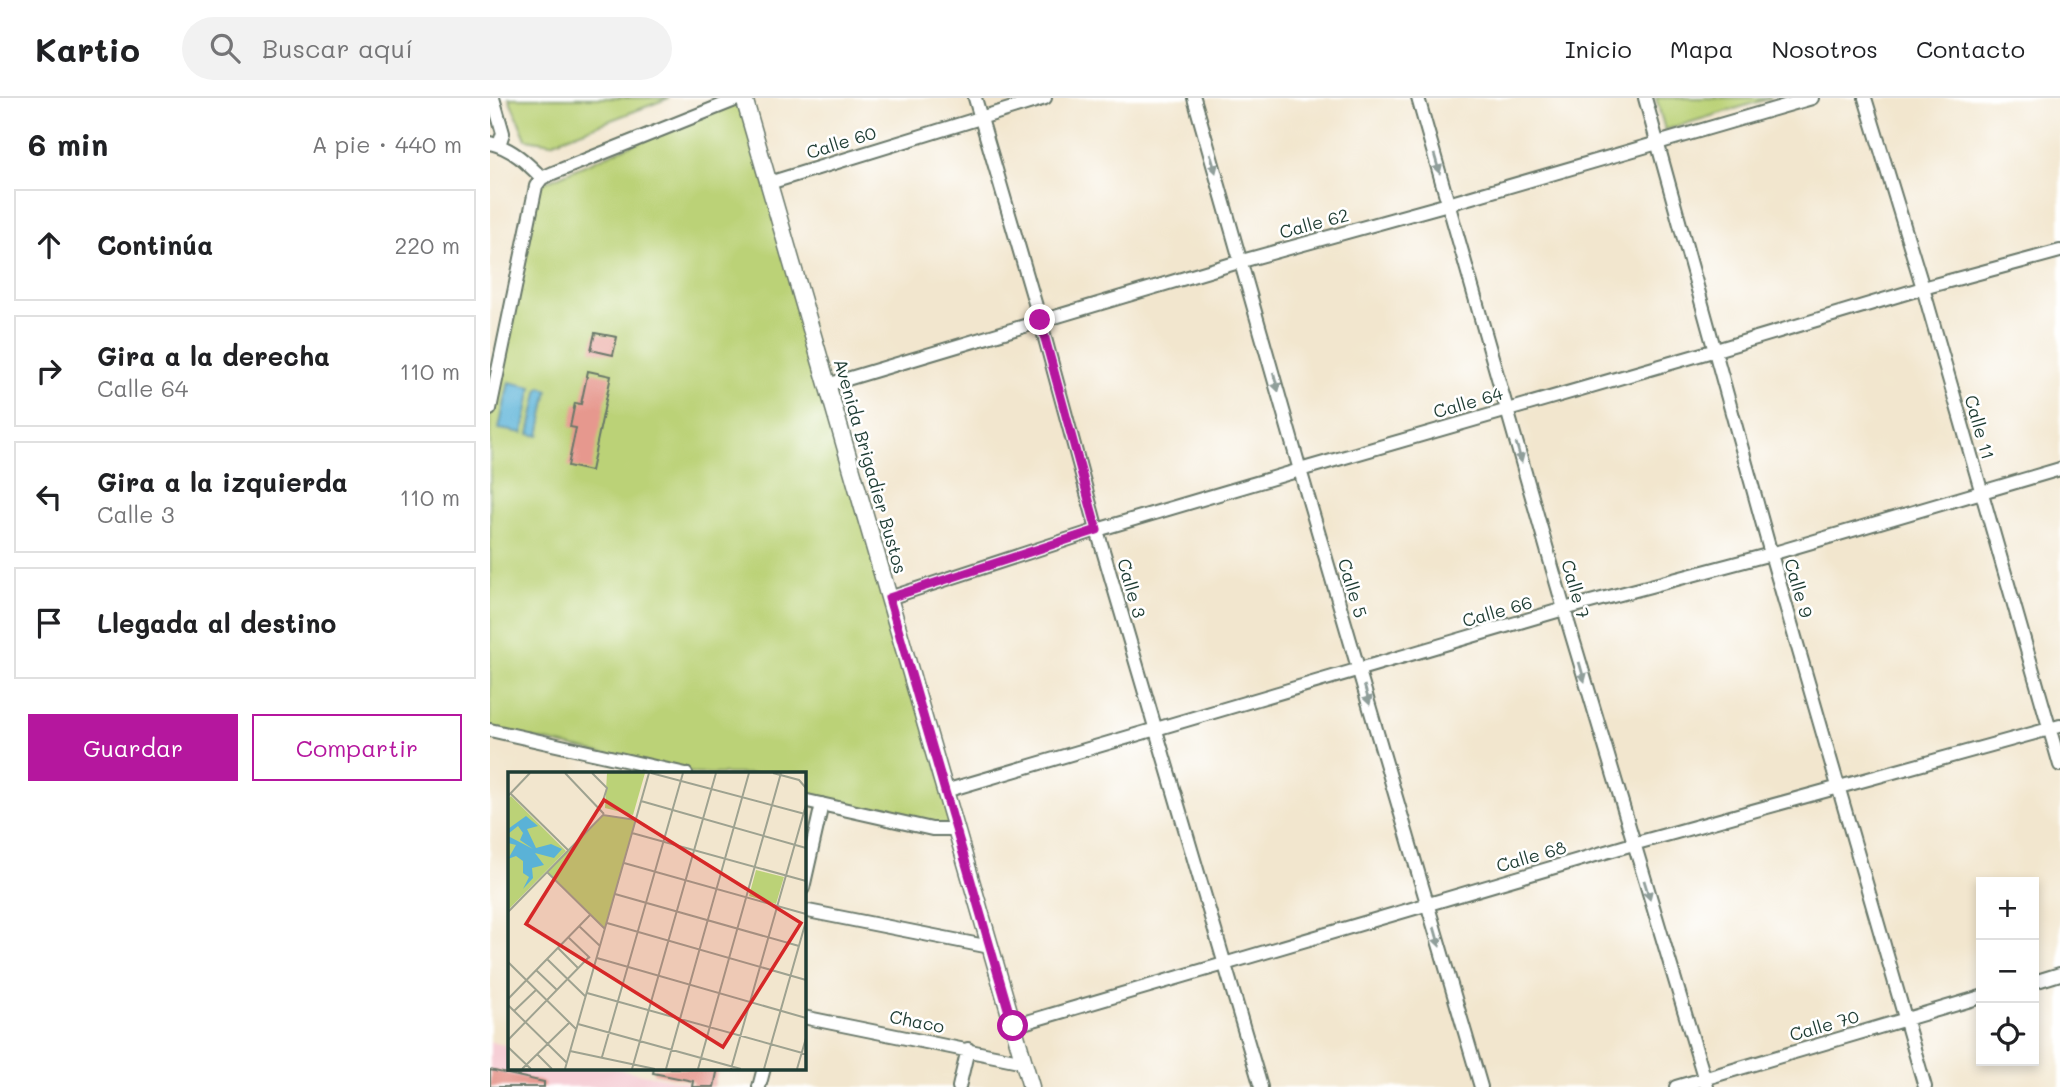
<!DOCTYPE html>
<html lang="es">
<head>
<meta charset="utf-8">
<style>
	body { margin:0; font-family:Mali,sans-serif; background:#f2f2f2; color:#202124 }
	.controls { position:absolute; right:21px; bottom:21px; display:grid; overflow:hidden; border-radius:0px; box-shadow:0 4px 10px #0003 }
	.controls button { width:63px; height:63px; display:grid; place-items:center; padding:0; border:0; border-bottom:2px solid #e0e0e0; background:#fff; color:#202124; font:35px sans-serif }
	.stop { position:absolute; width:21px; height:21px; margin:-16px; border:5px solid #b5179e; border-radius:50%; background:#fff }
	.stop.end { background:#b5179e; border-color:#fff; box-shadow:0 2px 7px #0008 }
	.list { margin:0; padding:0; list-style:none }
	h2 { display:flex; justify-content:space-between; align-items:center; height:91px; margin:0; padding:0 28px; font-size:30px }
	h2 small { font-size:23px; font-weight:400; color:#757577 }
	.list li { display:grid; grid-template-columns:46px 1fr auto; gap:21px; align-items:center; box-sizing:border-box; height:112px; margin:0 14px 14px; padding:0 14px; border:2px solid #e0e0e0; border-radius:0px }
	.list b { display:block; font-size:26px; white-space:nowrap }
	.list p { margin:0; font-size:23px; white-space:nowrap; color:#757577 }
	.list em { font-size:23px; font-style:normal; color:#757577 }
	.actions { display:flex; gap:14px; padding:21px 28px }
	.actions a { flex:1; padding:16px 0; border:2px solid #b5179e; border-radius:0px; text-align:center; font-size:24px; color:#b5179e }
	.actions .main { background:#b5179e; color:#fff }
	.icon { flex:none; width:38px; height:38px; fill:none; stroke:currentColor; stroke-width:2; stroke-linecap:round; stroke-linejoin:round }
	.map { position:relative; flex:none; width:1570px; height:989px; overflow:hidden }
	header { display:flex; align-items:center; gap:42px; box-sizing:border-box; height:98px; padding:0 35px; background:#fff; border-bottom:2px solid #e0e0e0 }
	header strong { font-size:33px }
	nav { display:flex; gap:38px; margin-inline-start:auto; font-size:24px }
	.search { width:490px; height:63px; background:#f2f2f2; display:flex; align-items:center; gap:18px; box-sizing:border-box; padding:0 24px; border-radius:38px; color:#757577; font-size:26px }
	main { display:flex }
	aside { flex:1; background:#fff }
	.map>svg:first-child { display:block }
	.built { fill:#f6cfd6 }
	.green { fill:#bbd277; stroke:#6d8856; stroke-width:2 }
	.water { fill:#5ab2d7; stroke:#3c7886; stroke-width:2 }
	.building { fill:#e6988e }
	.lines { fill:none; stroke-linecap:round; stroke-linejoin:round }
	.minor-casing { stroke:#69786a; stroke-width:16 }
	.tertiary-casing { stroke:#69786a; stroke-width:19 }
	.minor { stroke:#fff; stroke-width:12 }
	.tertiary { stroke:#fff; stroke-width:16 }
	.oneway { fill:#8f9e9a }
	.route { stroke:#b5179e; stroke-width:9 }
	.labels { text-anchor:middle; dominant-baseline:central; stroke-width:5; stroke-linejoin:round; paint-order:stroke }
	.street-label { font-size:18px; fill:#1f3d34; stroke:#fff }
	.inset-road { fill:none; stroke:#9ea290; stroke-width:2 }
	.view { fill:#d62828; fill-opacity:0.15; stroke:#d62828; stroke-width:3.5 }
	.inset-edge { fill:none; stroke:#1f3d34; stroke-width:3.5 }
</style>
</head>
<body>
<header>
<strong>Kartio</strong>
<div class="search"><svg class="icon" aria-label="search" viewBox="0 0 24 24"><circle cx="10" cy="10" r="6"/><path d="M15 15l6 6"/></svg>Buscar aquí</div>
<nav><a>Inicio</a><a>Mapa</a><a>Nosotros</a><a>Contacto</a></nav>
</header>
<main>
<aside>
<h2>6 min<small>A pie · 440 m</small></h2>
<ul class="list">
<li><svg class="icon" aria-label="ahead" viewBox="0 0 24 24"><path d="M12 20V5M6 11l6-6 6 6"/></svg><div><b>Continúa</b></div><em>220 m</em></li>
<li><svg class="icon" aria-label="right" viewBox="0 0 24 24"><path d="M7 20v-9h11M14 6l5 5-5 5"/></svg><div><b>Gira a la derecha</b><p>Calle 64</p></div><em>110 m</em></li>
<li><svg class="icon" aria-label="left" viewBox="0 0 24 24"><path d="M17 20v-9H6M10 6l-5 5 5 5"/></svg><div><b>Gira a la izquierda</b><p>Calle 3</p></div><em>110 m</em></li>
<li><svg class="icon" aria-label="arrive" viewBox="0 0 24 24"><path d="M6 21V4h12l-3 4 3 4H6"/></svg><div><b>Llegada al destino</b></div></li>
</ul>
<div class="actions"><a class="main">Guardar</a><a>Compartir</a></div>
</aside>
<div class="map">
<svg width="1570" height="989" viewBox="0 0 1570 989">
	<rect width="100%" height="100%" fill="#fff"/>
	<filter id="ink" filterUnits="userSpaceOnUse"><feTurbulence type="fractalNoise" baseFrequency=".0143" numOctaves="2"/><feDisplacementMap in="SourceGraphic" scale="14" xChannelSelector="R" yChannelSelector="G"/><feConvolveMatrix kernelMatrix="1 2 1 2 8 2 1 2 1" color-interpolation-filters="sRGB"/></filter>
	<filter id="wash" filterUnits="userSpaceOnUse"><feTurbulence type="fractalNoise" baseFrequency=".00686" numOctaves="4" result="noise"/><feDisplacementMap in="SourceGraphic" scale="28" xChannelSelector="R" yChannelSelector="G"/><feGaussianBlur stdDeviation="1.57" result="paint"/><feColorMatrix in="noise" values="0 0 0 0 0 0 0 0 0 0 0 0 0 0 0 0 0 1.4 0 .05"/><feComposite in="paint" operator="in"/></filter>
	<g filter="url(#wash)">
		<rect width="100%" height="100%" fill="#f2e6ce"/>
		<!-- built -->
		<path class="built" d="M0,944L19,948V970H124L218,989H0Z"/>
		<!-- green -->
		<path class="green" d="M19,0H179L61,45L36,41Z
			M250,0L466,731L313,699V676H207L0,631V311L46,88Z
			M1166,0H1281L1175,32Z"/>
		<!-- water -->
		<path class="water" d="M19,284L42,289L33,335L9,331Z
			M51,289L58,292L49,338L39,336L49,290Z"/>
		<g id="blocks">
			<!-- building -->
			<path class="building" d="M105,235L127,239L123,257L101,252Z
				M98,273L121,278L101,373L78,368L86,330L80,329L85,305L91,306Z
				M164,970H228L224,989H202L203,983L163,975Z
				M0,972L54,984V989H0Z"/>
		</g>
	</g>
	<g filter="url(#ink)">
		<use href="#blocks" fill-opacity="0" stroke="#69786a" stroke-width="2"/>
		<g class="lines">
			<!-- minor casing -->
			<g class="minor-casing">
				<path id="minor" d="M3,0L13,35L9,47
					M485,0L550,222L607,432L771,989
					M704,0L810,372L991,989
					M928,0L1074,511L1217,989
					M1155,0L1281,456L1435,989
					M1375,0L1433,190L1570,667
					M0,45C22,50 37,65 52,80
					M279,85L555,0
					M337,287L752,163L958,106L1322,0
					M0,311L46,88L52,80L63,75L250,0
					M399,500L607,432L810,372L1226,252L1433,190L1570,153
					M0,632L196,676
					M455,693L1074,511L1281,456L1570,371
					M313,702L442,731H466
					M313,790L332,706
					M313,812L500,849
					M1544,884L1570,876
					M313,919L534,964
					M523,928L1143,746L1570,628
					M269,989L274,970
					M469,989L478,951
					M1186,989L1491,899"/>
			</g>
			<!-- tertiary casing -->
			<g class="tertiary-casing">
				<path id="tertiary" d="M254,0L541,989"/>
			</g>
			<!-- minor -->
			<use href="#minor" class="minor"/>
			<!-- tertiary -->
			<use href="#tertiary" class="tertiary"/>
		</g>
		<!-- one-way arrows -->
		<defs><path id="oneway-solid" d="M-6-.8H1V-3.2L6.5 0L1 3.2V.8H-6Z" transform="scale(1.75)"/></defs>
		<g class="oneway">
			<use href="#oneway-solid" transform="translate(723 65) rotate(74)"/>
			<use href="#oneway-solid" transform="translate(947 66) rotate(74)"/>
			<use href="#oneway-solid" transform="translate(786 284) rotate(75)"/>
			<use href="#oneway-solid" transform="translate(1029 355) rotate(74)"/>
			<use href="#oneway-solid" transform="translate(1092 574) rotate(74)"/>
			<use href="#oneway-solid" transform="translate(877 597) rotate(74)"/>
			<use href="#oneway-solid" transform="translate(1157 792) rotate(73)"/>
			<use href="#oneway-solid" transform="translate(947 839) rotate(74)"/>
		</g>
	</g>
	<g class="lines" filter="url(#ink)">
		<!-- route -->
		<path class="route" d="M523,928L399,500L607,432L550,222"/>
	</g>
	<g class="labels">
		<!-- street labels -->
		<g class="street-label">
			<text transform="translate(351 44) rotate(-17)">Calle 60</text>
			<text transform="translate(824 125) rotate(-15)">Calle 62</text>
			<text transform="translate(978 304) rotate(-16)">Calle 64</text>
			<text transform="translate(1490 329) rotate(74)">Calle 11</text>
			<text transform="translate(381 368) rotate(74)">Avenida Brigadier Bustos</text>
			<text transform="translate(642 490) rotate(74)">Calle 3</text>
			<text transform="translate(863 490) rotate(73)">Calle 5</text>
			<text transform="translate(1309 490) rotate(74)">Calle 9</text>
			<text transform="translate(1086 491) rotate(74)">Calle 7</text>
			<text transform="translate(1007 513) rotate(-16)">Calle 66</text>
			<text transform="translate(1041 758) rotate(-16)">Calle 68</text>
			<text transform="translate(427 923) rotate(11)">Chaco</text>
			<text transform="translate(1334 927) rotate(-16)">Calle 70</text>
		</g>
	</g>
	<!-- overview -->
	<g transform="translate(18 674)">
		<rect width="298" height="298" fill="#f2e6ce"/>
		<path d="M99,1H137L125,43L97,36ZM3,24L58,79L0,138V27ZM95,43L128,48L97,157L39,100ZM248,98L276,105L268,132L241,124Z" fill="#bbd277"/>
		<path d="M18,44L30,54L19,57L28,76L43,72L54,77L46,86L27,81L36,93L24,96L25,106L15,117L21,105L15,101V89L8,84L0,87L8,73L0,71V64L25,77L12,68L15,61L10,54L0,62V57Z" fill="#5ab2d7"/>
		<path class="inset-road" d="M57,1L96,42M84,1L99,16L93,35M143,1L297,42M265,1L291,8L298,16M2,21L61,79M0,24L22,1M133,29L298,76M124,61L298,109M116,91L298,142M39,100L97,157M107,122L291,174M0,140L95,43L128,48M99,151L298,208M71,154L92,174M60,165L82,186M50,176L70,196M89,186L298,246M39,187L78,225M0,190L68,257M28,198L49,218M79,221L298,282M0,227L82,143M0,233L59,291M6,239L28,218M70,252L233,297M0,268L81,185M0,275L23,297M62,279L147,297M29,282L44,297M94,285L175,1M14,297L61,251M57,297L141,1M124,297L208,1M158,297L241,1M190,297L273,1M223,297L298,33M256,297L298,149M289,297L298,266"/>
		<path class="view" d="M96,28L293,151L215,275L18,152Z"/>
		<rect width="298" height="298" class="inset-edge"/>
	</g>
</svg>
<div class="controls">
<button>+</button>
<button>−</button>
<button><svg class="icon" aria-label="locate" viewBox="0 0 24 24"><circle cx="12" cy="12" r="6"/><path d="M12 2v4M12 18v4M2 12h4M18 12h4"/></svg></button>
</div>
<div class="stop" style="left:523px;top:928px"></div>
<div class="stop end" style="left:550px;top:222px"></div>
</div>
</main>
</body>
</html>
